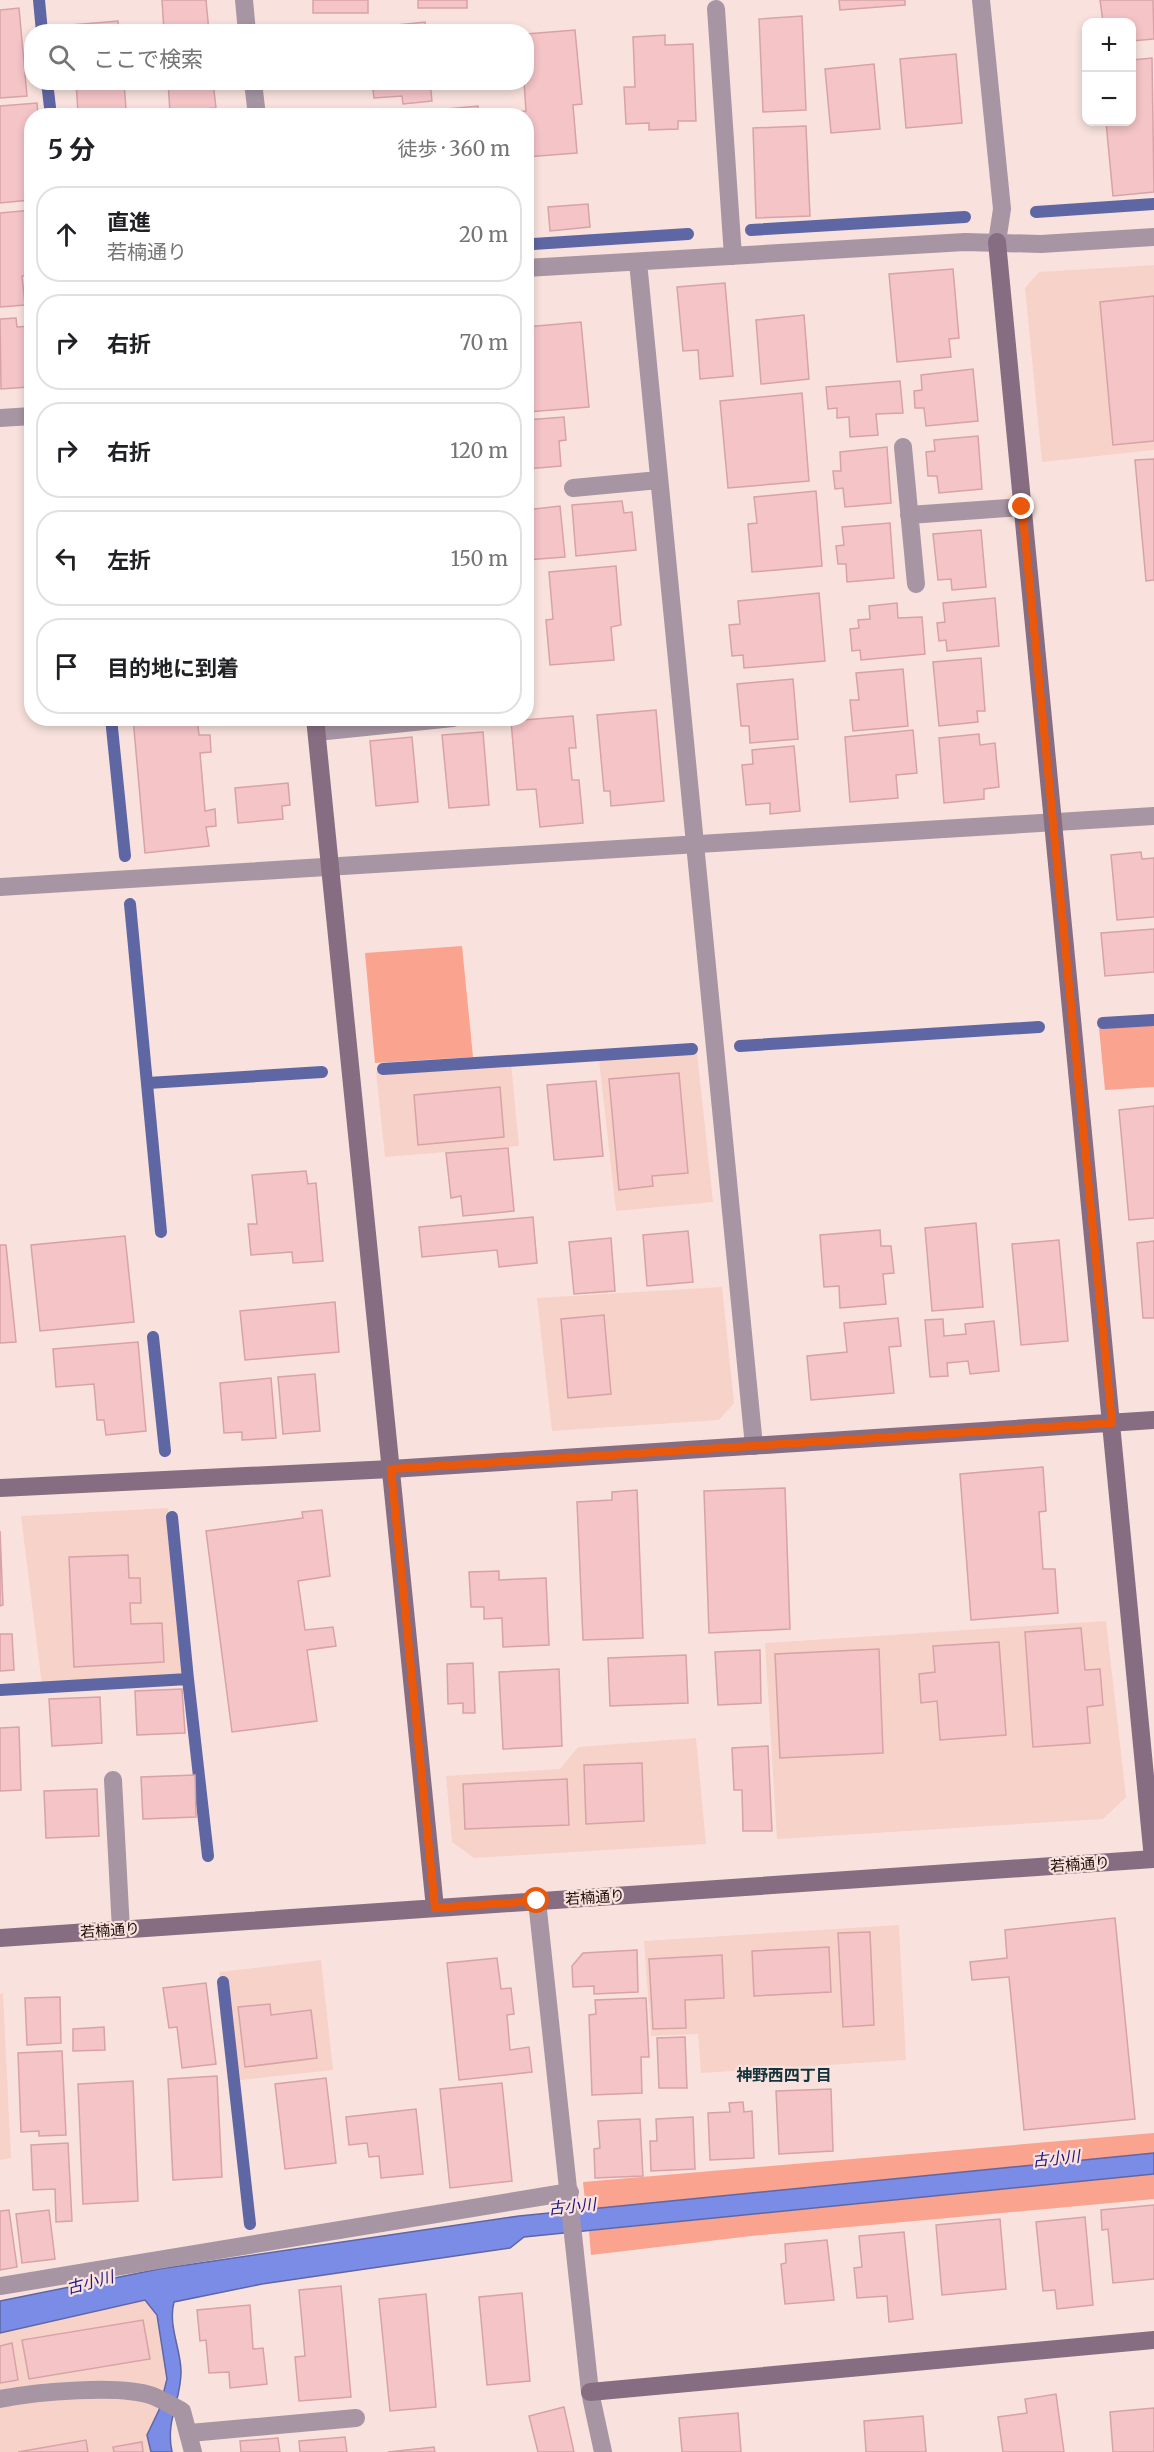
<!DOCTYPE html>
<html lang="ja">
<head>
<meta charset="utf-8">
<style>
	body { margin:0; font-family:Merriweather,"Noto Sans JP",serif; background:#f2f2f2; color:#202124 }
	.controls { position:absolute; right:18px; top:18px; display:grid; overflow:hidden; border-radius:12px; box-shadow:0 3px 9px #0003 }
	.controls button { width:54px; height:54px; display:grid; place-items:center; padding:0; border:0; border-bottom:2px solid #e0e0e0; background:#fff; color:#202124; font:30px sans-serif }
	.stop { position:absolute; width:18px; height:18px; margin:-14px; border:4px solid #ea580c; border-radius:50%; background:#fff }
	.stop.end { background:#ea580c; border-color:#fff; box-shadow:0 2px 6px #0008 }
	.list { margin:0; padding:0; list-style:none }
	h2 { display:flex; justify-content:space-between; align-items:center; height:78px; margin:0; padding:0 24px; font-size:26px }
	h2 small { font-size:20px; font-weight:400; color:#757577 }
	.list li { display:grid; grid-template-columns:39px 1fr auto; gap:18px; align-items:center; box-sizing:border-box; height:96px; margin:0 12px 12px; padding:0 12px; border:2px solid #e0e0e0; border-radius:24px }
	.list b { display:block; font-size:22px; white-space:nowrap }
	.list p { margin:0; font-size:20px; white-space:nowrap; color:#757577 }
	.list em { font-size:20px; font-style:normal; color:#757577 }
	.icon { flex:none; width:33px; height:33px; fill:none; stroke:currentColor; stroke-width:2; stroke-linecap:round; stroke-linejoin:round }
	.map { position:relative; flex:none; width:1154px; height:2452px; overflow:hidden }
	.search { position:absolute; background:#fff; box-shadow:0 3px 9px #0003; left:24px; top:24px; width:510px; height:66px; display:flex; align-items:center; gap:15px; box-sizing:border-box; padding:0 21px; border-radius:24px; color:#757577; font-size:22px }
	.panel { position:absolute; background:#fff; box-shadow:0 3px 9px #0003; left:24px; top:108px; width:510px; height:618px; border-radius:24px }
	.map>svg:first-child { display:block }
	.built { fill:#f7d2c8 }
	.green { fill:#faa38f }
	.water { fill:#7b8ce7; stroke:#5f66a4; stroke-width:1.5 }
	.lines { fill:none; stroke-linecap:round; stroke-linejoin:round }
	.stream { stroke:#5f66a4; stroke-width:12 }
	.building { fill:#f4c4c7; stroke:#d8a2a6; stroke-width:1.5 }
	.lane { stroke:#a795a3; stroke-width:18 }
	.street { stroke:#a795a3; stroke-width:18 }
	.secondary { stroke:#876d81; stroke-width:18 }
	.route { stroke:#ea580c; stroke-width:8 }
	.labels { text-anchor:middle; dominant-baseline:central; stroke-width:4.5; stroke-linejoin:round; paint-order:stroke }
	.street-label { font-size:15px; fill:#1f0e09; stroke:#f9e2dd }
	.neighbourhood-label { font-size:16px; font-weight:bold; fill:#13343b; stroke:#f9e2dd }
	.water-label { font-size:16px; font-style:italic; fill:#1d137e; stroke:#f9e2dd }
</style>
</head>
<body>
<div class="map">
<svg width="1154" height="2452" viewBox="0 0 1154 2452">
	<rect width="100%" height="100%" fill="#f9e2dd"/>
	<!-- built -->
	<path class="built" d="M1154,265V450L1042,462L1025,288L1039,272Z
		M697,1053L713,1202L616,1211L599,1060Z
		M511,1063L519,1146L385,1157L376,1072Z
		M722,1287L734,1403L719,1420L552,1431L537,1298Z
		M168,1508L186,1676L42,1685L21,1516Z
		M1106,1621L1126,1797L1103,1819L777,1839L765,1643Z
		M696,1738L706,1844L474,1858L452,1842L446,1776L560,1769L578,1747Z
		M899,1925L906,2060L701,2073L698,2034L651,2036L644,1941Z
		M321,1960L333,2070L232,2081L219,1972Z
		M3,1993L11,2158L0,2160V1994Z
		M145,2300L157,2315L167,2379L159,2410L147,2435L151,2452H0V2333Z"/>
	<!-- green -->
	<path class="green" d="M462,946L473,1057L375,1063L365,953Z
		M1154,1014V1087L1105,1090L1098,1018Z
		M1154,2133V2153L586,2210L583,2182Z
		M1154,2174V2199L751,2236L591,2255L589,2231Z"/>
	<!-- water -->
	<path class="water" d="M1154,2153V2174L524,2237L510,2248L262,2284L174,2302C168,2325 180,2347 181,2370C182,2399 165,2420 172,2452H151L147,2435L159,2410L167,2379L157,2315L145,2300L0,2333V2301L159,2269L519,2216Z"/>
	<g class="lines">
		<!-- stream -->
		<path class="stream" d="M39,0L42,32
			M47,82L51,116
			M1036,212L1154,204
			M751,230L965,217
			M533,244L688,234
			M111,718L125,856
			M130,904L161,1232
			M1103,1023L1154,1020
			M740,1046L1039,1027
			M383,1069L692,1049
			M148,1083L322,1072
			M153,1337L165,1451
			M188,1679L208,1856
			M0,1690L188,1679L172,1517
			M223,1982L250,2224"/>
	</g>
	<!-- building -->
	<path class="building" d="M162,0H206L209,32H164Z
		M313,0H368V13H313Z
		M418,0H467V8H418Z
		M839,0H905V5L840,10Z
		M1100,0H1153L1154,39L1132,41V22H1103Z
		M19,8L27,96L0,98V10Z
		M802,16L806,110L763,112L759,19Z
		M118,21L119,32H71V25Z
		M425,22L426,32H368V28Z
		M298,25L356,26V32H298Z
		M575,30L582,104L573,105L577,153L526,157V116L498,114L526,111L524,82H526V34Z
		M665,35V45L693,44L696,121H678V129L649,130V123L626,124L624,87H635L633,37Z
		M956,54L962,123L906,128L900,59Z
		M1152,58L1154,192L1113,196L1106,122H1132V60Z
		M874,64L880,129L831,133L825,69Z
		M76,82H124L126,109L78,113Z
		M168,82H213L216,108L170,112Z
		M372,82H430L432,101L403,104L402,96L374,98Z
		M37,103L38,116H32L30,130V200L0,203V106Z
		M478,106L479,116H447V109Z
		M806,126L810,216L756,218L753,128Z
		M588,204L590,227L550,231L548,207Z
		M32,210V275L22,276L25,305L0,307V213Z
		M953,269L959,338L949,339L951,357L897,362L889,274Z
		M725,283L733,376L700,379L698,350L683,351L677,287Z
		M1154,296V441L1113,445L1100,302Z
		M804,315L809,379L761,384L756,320Z
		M16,318L17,327L32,326L29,387L1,389L0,319Z
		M581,322L589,407L528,412L526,327Z
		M973,369L978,421L926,426L924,408H915L914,391L922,390L921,375Z
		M900,381L903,413L876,414L878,435L850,437L849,417L837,418V408L828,409L826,387Z
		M802,393L809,481L728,488L720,401Z
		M564,417L566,440L559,441L561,466L526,469V420Z
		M978,436L982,489L939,493L937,476H928L926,452L935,451L934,440Z
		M887,447L891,503L845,507L843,488L835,489L833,471H841L840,452Z
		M1154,459V580L1146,581L1135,460Z
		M816,491L822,566L752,572L748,524L757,523L754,497Z
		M622,501L624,513L632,512L636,550L576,556L572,505Z
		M560,506L565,557L526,560V510Z
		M890,523L894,578L847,582L846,564H838L836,546L844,545L842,527Z
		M981,530L986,587L952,590L951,579L938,580L933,534Z
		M616,566L621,625L611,627L614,660L550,665L546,620L553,619L549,572Z
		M819,593L825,661L744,668L743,655L732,656L729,625L740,624L738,601Z
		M995,598L999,646L947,651L946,640L939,641L937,623L945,622L943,603Z
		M897,603L898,618L922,617L925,654L861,660L860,650L852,651L850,629L859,628L858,620L870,619L869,606Z
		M981,658L985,711H977L978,722L939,726L933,662Z
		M903,669L908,726L853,731L850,700H859L856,673Z
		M793,679L798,739L750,743L749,726H741L737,684Z
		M656,710L664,801L611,806L610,791H604L597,715Z
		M573,716L576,748H569L572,780H579L583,823L540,827L536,789L517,790L511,721Z
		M133,718H197L199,735H210L211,752L200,753L205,811L215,809L216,826L206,827L209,846L145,853Z
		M913,730L917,773L896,775L898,798L850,802L845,737Z
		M483,732L489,805L449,808L442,735Z
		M979,734L980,745L995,743L999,787L984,789V799L944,803L939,738Z
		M412,737L418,802L376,806L370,741Z
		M794,746L800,811L770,814V803L746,805L742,765L753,764L752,750Z
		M288,783L290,805L282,806L283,819L238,823L235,788Z
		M1141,852L1142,859L1154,858V917L1117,920L1111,855Z
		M1154,929V972L1105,976L1101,933Z
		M679,1073L688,1173L652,1176L653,1186L619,1190L609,1079Z
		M596,1081L603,1156L554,1160L547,1085Z
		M500,1087L504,1137L418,1145L414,1095Z
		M1154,1106V1218L1129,1220L1119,1110Z
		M508,1148L514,1211L463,1216L461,1196L451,1198L446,1153Z
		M306,1171L308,1184L316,1183L323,1261L293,1263L292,1252L251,1255L248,1224H257L252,1175Z
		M533,1217L537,1263L499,1267L497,1250L422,1257L419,1227Z
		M976,1223L983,1307L932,1311L925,1228Z
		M880,1230L881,1246H891L894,1273L883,1274L886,1304L840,1308L839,1286L824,1287L820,1235Z
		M688,1231L693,1282L647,1286L643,1235Z
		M125,1236L134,1322L40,1331L31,1245Z
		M611,1238L615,1291L574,1294L569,1242Z
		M1059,1240L1068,1341L1021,1345L1012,1244Z
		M1154,1241V1318H1143L1137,1243Z
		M0,1245H6L16,1342L0,1343Z
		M335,1302L339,1352L245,1360L240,1311Z
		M604,1315L611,1394L568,1398L561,1319Z
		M898,1318L901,1346L889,1347L894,1393L811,1400L807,1356L847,1352L844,1323Z
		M943,1319L944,1336L966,1334L965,1324L994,1321L999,1371L970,1374L968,1361L947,1363L948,1376L930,1377L925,1320Z
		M138,1342L146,1431L106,1435L104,1420H97L94,1384L56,1387L53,1349Z
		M315,1374L320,1431L283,1434L278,1377Z
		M271,1378L276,1438L242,1440V1432L224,1433L220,1383Z
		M1043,1467L1046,1511L1039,1512L1043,1569H1055L1058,1613L971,1620L960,1474Z
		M785,1488L790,1629L709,1633L704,1491Z
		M637,1490L643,1638L583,1640L577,1502L612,1500V1492Z
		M322,1510L330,1576L298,1581L305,1630L333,1627L336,1646L307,1650L317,1721L232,1732L206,1531L303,1518L302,1512Z
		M0,1531L3,1605L0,1606Z
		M128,1555L129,1578H140L141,1603H130L131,1624L162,1623L164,1662L74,1667L69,1557Z
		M499,1571V1580L546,1578L549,1645L503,1647L502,1618L484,1619V1607H471L469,1572Z
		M1081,1628L1085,1670L1100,1669L1103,1705L1087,1707L1090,1743L1033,1747L1025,1632Z
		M0,1634H12L14,1670L0,1671Z
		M999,1642L1006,1735L940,1740L937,1701L921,1703L919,1674L935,1672L933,1646Z
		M879,1649L883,1753L780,1758L775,1654Z
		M760,1650L761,1703L718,1705L715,1652Z
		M686,1655L688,1703L610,1706L608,1658Z
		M473,1663L475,1713H463V1703L448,1704L447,1664Z
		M559,1669L562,1746L503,1749L499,1672Z
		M182,1689L185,1733L137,1735L135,1691Z
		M100,1697L102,1743L52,1746L49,1699Z
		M19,1727L21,1790L0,1791V1728Z
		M768,1746L772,1831H743L742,1790H734L732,1748Z
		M642,1763L644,1821L586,1824L584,1765Z
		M195,1775L196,1817L143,1819L141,1777Z
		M567,1779L569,1825L465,1829L463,1784Z
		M97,1789L99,1836L46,1838L44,1791Z
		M1115,1918L1135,2119L1024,2130L1009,1977L972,1980L970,1962L1007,1958L1005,1930Z
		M870,1932L874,2025L843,2027L838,1933Z
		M829,1947L831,1992L754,1996L752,1951Z
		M637,1950L638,1992L594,1994V1986L573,1987L572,1966L583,1953Z
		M722,1955L724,1998L685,2000L686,2028L653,2029L649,1959Z
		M497,1958L501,1989L511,1988L514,2014L507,2015L510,2050L529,2047L532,2072L459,2080L447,1963Z
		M206,1983L216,2064L182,2068L177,2027L169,2028L163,1988Z
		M60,1997L61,2043L27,2045L25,1998Z
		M646,1998L649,2057H641L642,2093L592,2095L589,2015L596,2014L595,2000Z
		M270,2004L271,2015L311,2010L317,2058L245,2067L238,2007Z
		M104,2027L105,2050L73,2051V2029Z
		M685,2037L687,2088H659L657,2038Z
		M62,2051L66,2135L39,2136V2131L21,2132L18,2053Z
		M217,2076L222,2177L173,2180L168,2079Z
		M326,2078L336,2163L285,2169L275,2084Z
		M133,2081L138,2201L83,2204L78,2084Z
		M502,2083L512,2181L450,2188L440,2089Z
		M831,2089L833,2151L779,2154L776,2091Z
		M743,2102L744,2112L752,2111L754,2158L710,2160L708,2113L730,2112L729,2103Z
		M416,2109L423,2174L381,2178L379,2156L369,2157L367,2143L349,2145L346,2117Z
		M693,2117L695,2169L651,2171L650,2141H657L656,2119Z
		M640,2119L643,2176L595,2178L594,2149L600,2148L598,2121Z
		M68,2143L72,2221L56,2222L55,2189L33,2190L31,2145Z
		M1154,2205V2279L1113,2283L1108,2229L1102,2230L1101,2210Z
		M9,2210L17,2267L0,2270V2211Z
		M49,2210L55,2259L22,2263L16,2214Z
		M1085,2217L1093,2305L1057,2309L1055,2290L1043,2291L1036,2222Z
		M1000,2219L1006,2289L942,2295L936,2225Z
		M904,2232L913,2319L889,2322L887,2296L857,2298L854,2268L862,2267L859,2236Z
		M827,2240L834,2300L785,2304L781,2264L786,2263L785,2244Z
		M341,2286L351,2397L299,2401L295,2357L305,2356L299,2290Z
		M522,2293L530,2381L487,2385L479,2297Z
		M426,2294L436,2407L390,2411L379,2299Z
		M250,2305L253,2349L263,2348L267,2384L230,2388L229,2372L209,2373L206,2340L200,2341L197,2310Z
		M143,2320L150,2359L29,2379L22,2340Z
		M12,2343L18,2380L0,2383V2346Z
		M1056,2394L1064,2452H1003L998,2417L1027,2413L1025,2399Z
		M564,2407L574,2452H538L529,2416Z
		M1154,2408V2452H1113L1110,2412Z
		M738,2413L741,2452H682L679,2418Z
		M923,2416L926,2452H866L864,2421Z
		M345,2437L347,2452H300L299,2441Z
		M278,2438L280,2452H241L240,2441Z
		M86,2440L88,2452H18Z
		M142,2442L143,2452H114L113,2447Z
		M434,2447L435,2452H388Z"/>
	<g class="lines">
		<!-- lane -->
		<path class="lane" d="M190,2433L356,2418"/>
		<!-- street -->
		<path class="street" d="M244,0L247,32
			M981,0L1002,209L997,242
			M716,9L733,256
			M253,82L257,116
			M638,262L754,1446
			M526,268L965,242L1041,244L1154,237
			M0,418L32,416
			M903,447L916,584
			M573,488L659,480
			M909,515L1022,507
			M317,732L453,718
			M0,887L1154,816
			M113,1780L121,1930
			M537,1901L590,2392L603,2452
			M0,2286L570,2192
			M0,2399C36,2392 120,2384 153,2396C163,2400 173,2406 182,2411L193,2452"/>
		<!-- secondary -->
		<path class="secondary" d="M997,242L1153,1859
			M315,718L435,1908
			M0,1488L391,1469L1154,1420
			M0,1938L1154,1859
			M590,2392L1154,2340"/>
	</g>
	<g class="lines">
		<!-- route -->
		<path class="route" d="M537,1901L435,1908L391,1469L1112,1423L1022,507"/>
	</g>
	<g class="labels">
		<!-- street labels -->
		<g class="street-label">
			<text transform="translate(1080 1864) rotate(-4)">若楠通り</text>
			<text transform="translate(595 1897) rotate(-4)">若楠通り</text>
			<text transform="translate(110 1930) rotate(-4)">若楠通り</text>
		</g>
		<!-- neighbourhood labels -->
		<g class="neighbourhood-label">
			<text x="784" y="2075">神野西四丁目</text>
		</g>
		<!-- water labels -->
		<g class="water-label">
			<text transform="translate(1056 2158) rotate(-6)">古小川</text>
			<text transform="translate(572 2206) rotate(-6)">古小川</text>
			<text transform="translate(90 2282) rotate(-15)">古小川</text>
		</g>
	</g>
</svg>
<div class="controls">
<button>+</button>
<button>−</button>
</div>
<div class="stop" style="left:537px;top:1901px"></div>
<div class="stop end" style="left:1022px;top:507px"></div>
<div class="search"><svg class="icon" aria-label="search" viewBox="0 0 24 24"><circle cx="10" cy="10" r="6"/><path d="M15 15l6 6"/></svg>ここで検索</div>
<section class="panel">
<h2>5 分<small>徒歩 · 360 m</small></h2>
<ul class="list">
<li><svg class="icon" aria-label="ahead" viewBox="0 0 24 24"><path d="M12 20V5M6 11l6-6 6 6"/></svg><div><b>直進</b><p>若楠通り</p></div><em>20 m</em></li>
<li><svg class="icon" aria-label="right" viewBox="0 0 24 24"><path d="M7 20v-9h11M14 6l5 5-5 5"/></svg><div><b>右折</b></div><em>70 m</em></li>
<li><svg class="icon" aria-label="right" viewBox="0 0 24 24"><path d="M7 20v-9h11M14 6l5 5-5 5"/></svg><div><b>右折</b></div><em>120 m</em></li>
<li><svg class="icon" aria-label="left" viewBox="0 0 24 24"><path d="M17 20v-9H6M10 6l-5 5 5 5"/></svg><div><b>左折</b></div><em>150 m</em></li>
<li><svg class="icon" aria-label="arrive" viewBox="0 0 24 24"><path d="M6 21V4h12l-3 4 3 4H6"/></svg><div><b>目的地に到着</b></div></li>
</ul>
</section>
</div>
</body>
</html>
